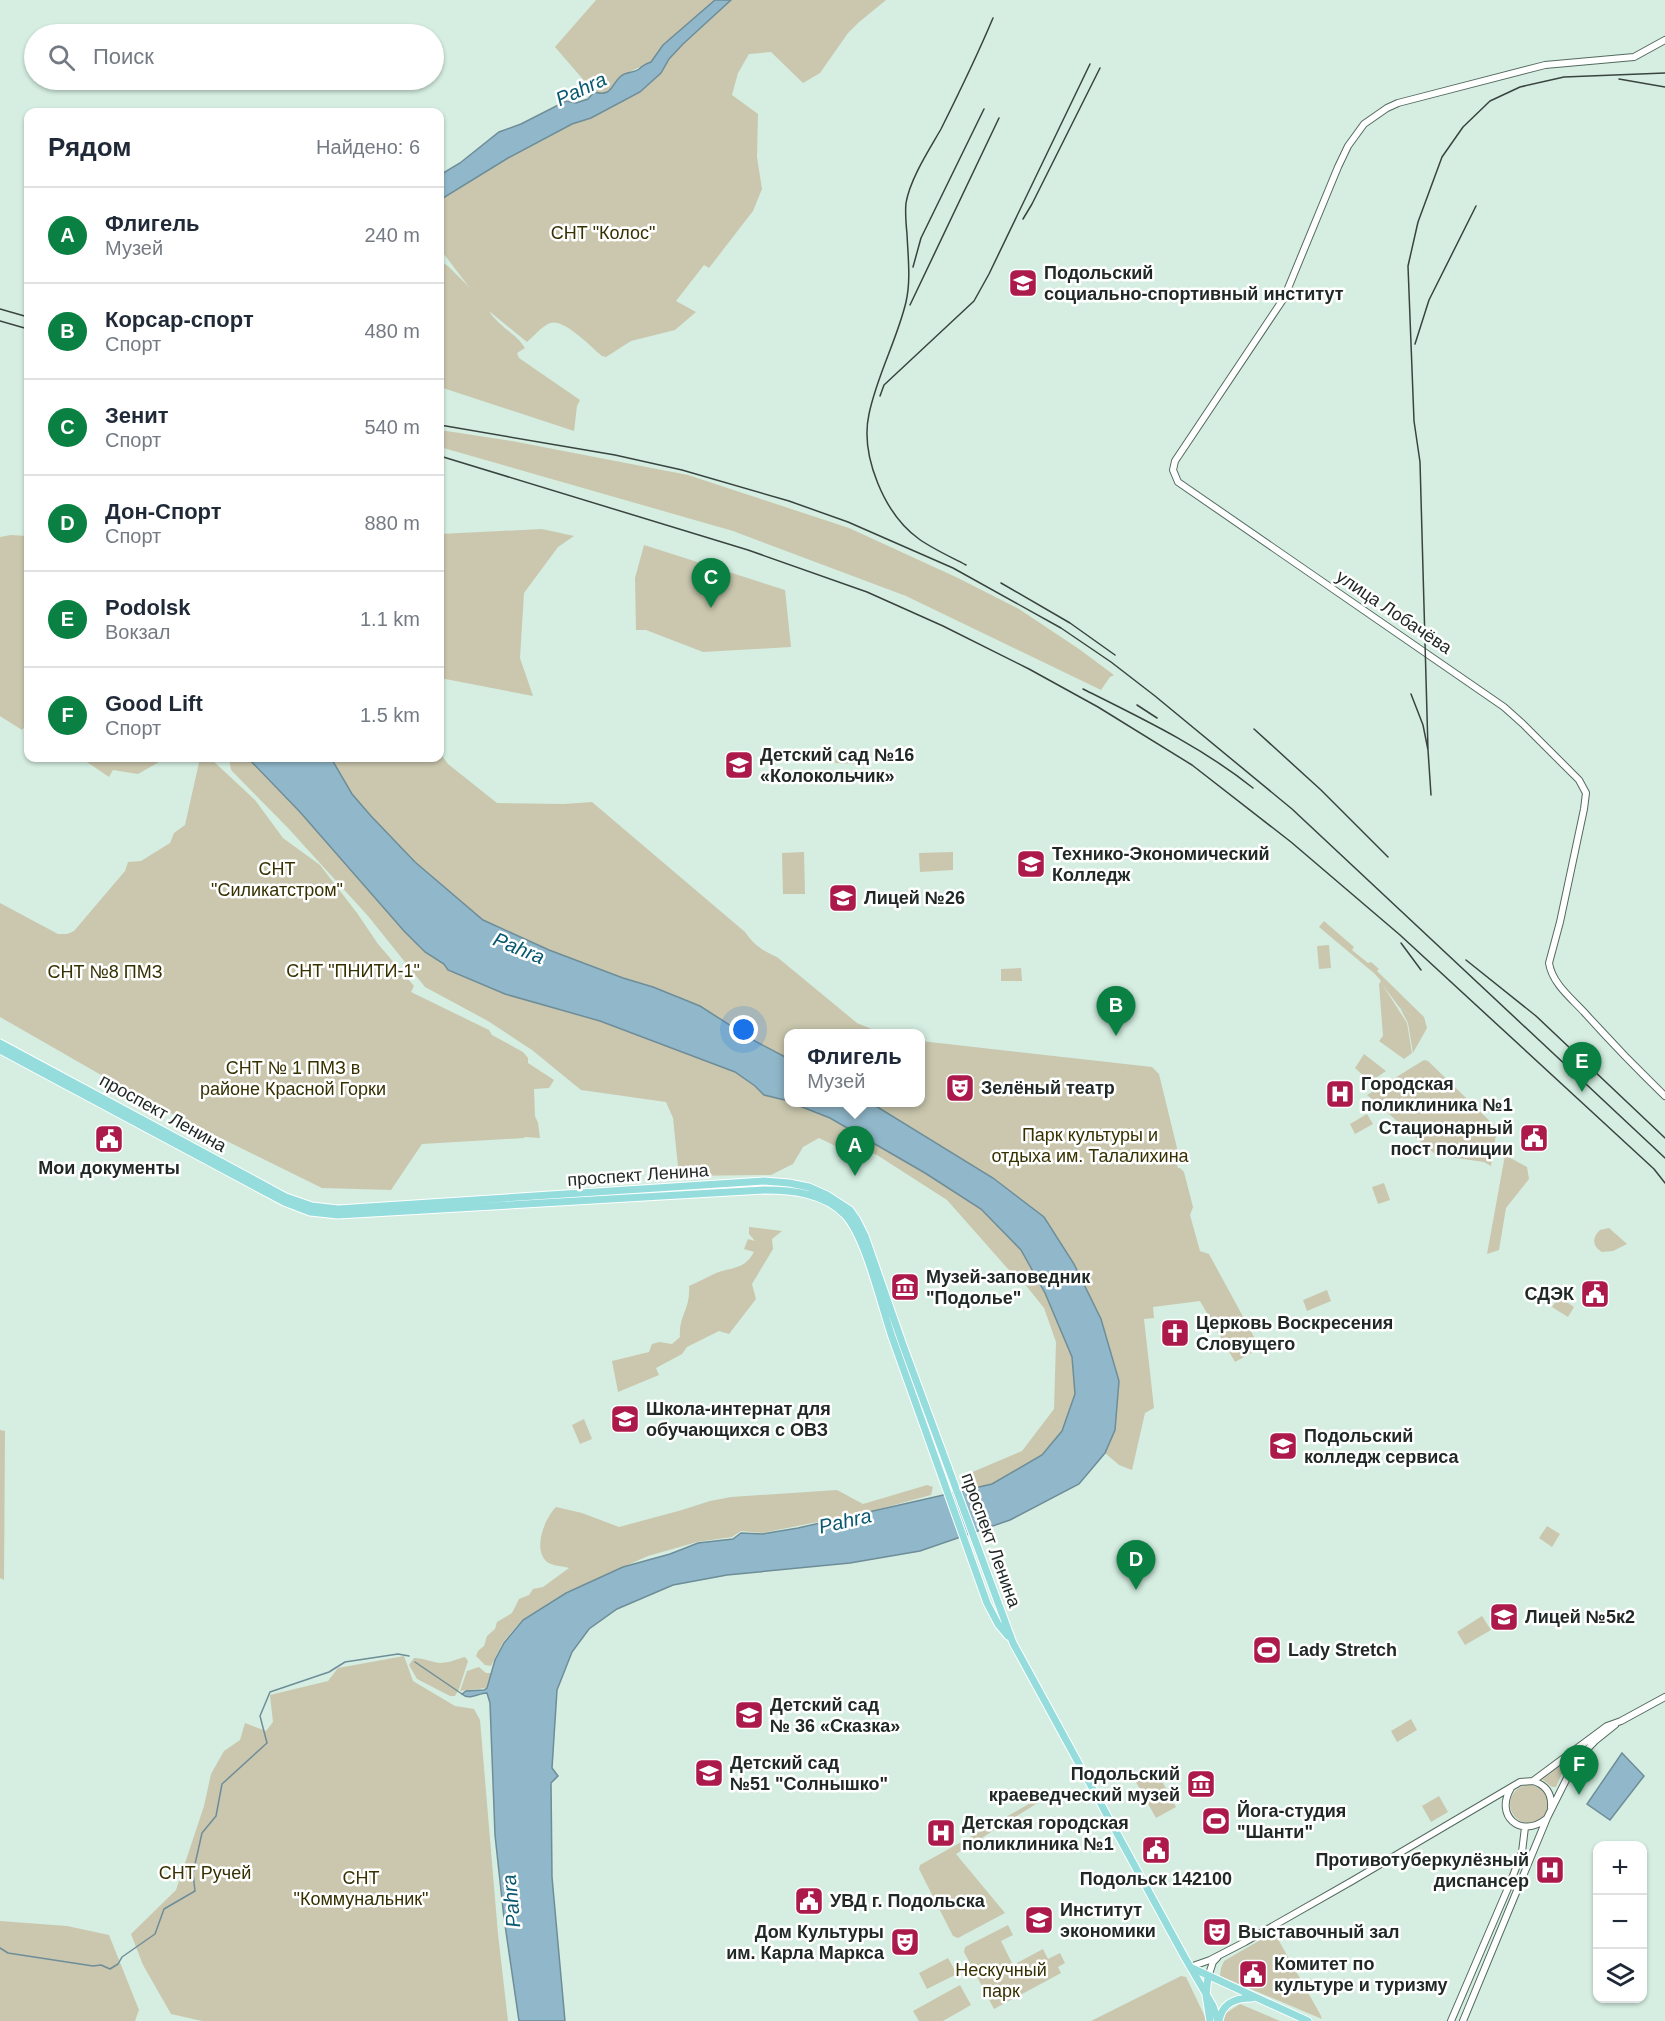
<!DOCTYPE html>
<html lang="ru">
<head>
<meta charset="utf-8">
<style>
	body { margin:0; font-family:Arial,sans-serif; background:#f2f2f3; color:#1f2937 }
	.controls { position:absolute; right:18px; bottom:18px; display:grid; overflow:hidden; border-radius:12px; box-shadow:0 2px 4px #0004 }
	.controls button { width:54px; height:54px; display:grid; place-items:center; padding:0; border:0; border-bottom:2px solid #e0e1e3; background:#fff; color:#1f2937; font:30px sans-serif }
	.you { position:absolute; left:744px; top:1030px; width:21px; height:21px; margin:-15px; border:4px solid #fff; border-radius:50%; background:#1a73e8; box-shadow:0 0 0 9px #1a73e833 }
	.badge { display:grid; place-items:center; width:39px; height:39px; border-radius:50%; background:#0b8043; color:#fff; font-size:20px; font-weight:700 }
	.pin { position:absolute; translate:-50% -50px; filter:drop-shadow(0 2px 3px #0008) }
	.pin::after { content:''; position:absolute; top:32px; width:21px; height:18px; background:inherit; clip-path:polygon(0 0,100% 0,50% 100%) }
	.popup { position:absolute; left:784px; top:1029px; width:141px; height:78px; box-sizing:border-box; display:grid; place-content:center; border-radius:12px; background:#fff; filter:drop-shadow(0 2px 4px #0005); font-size:20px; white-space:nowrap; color:#747a83 }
	.popup b { font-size:22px; color:#1f2937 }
	.popup::after { content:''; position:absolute; left:50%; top:100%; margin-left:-12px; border:12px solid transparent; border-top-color:#fff }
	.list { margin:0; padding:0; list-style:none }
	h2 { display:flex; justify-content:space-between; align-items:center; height:78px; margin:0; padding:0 24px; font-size:26px }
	h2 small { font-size:20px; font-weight:400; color:#747a83 }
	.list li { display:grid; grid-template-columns:39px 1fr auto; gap:18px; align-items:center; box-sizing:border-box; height:96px; padding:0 24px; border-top:2px solid #e0e1e3 }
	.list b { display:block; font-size:22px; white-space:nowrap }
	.list p { margin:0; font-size:20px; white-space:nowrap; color:#747a83 }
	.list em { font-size:20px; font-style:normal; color:#747a83 }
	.icon { flex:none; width:33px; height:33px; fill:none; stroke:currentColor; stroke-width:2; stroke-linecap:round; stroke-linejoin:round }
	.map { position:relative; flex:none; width:1665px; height:2021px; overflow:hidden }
	.search { position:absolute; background:#fff; box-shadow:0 2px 4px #0004; left:24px; top:24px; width:420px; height:66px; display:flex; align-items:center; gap:15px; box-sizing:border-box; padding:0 21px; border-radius:33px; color:#747a83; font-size:22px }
	.panel { position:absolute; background:#fff; box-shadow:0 2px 4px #0004; left:24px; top:108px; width:420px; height:654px; border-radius:12px }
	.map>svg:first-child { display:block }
	.green { fill:#cac7ae }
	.water { fill:#90b8ca; stroke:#6e8d98; stroke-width:1.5 }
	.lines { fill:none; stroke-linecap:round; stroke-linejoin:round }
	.stream { stroke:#6e8d98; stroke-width:1.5 }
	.secondary-casing { stroke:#546a5f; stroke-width:8 }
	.primary-casing { stroke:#fff; stroke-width:9 }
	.secondary { stroke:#fff; stroke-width:6 }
	.primary { stroke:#95dddd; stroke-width:7 }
	.rail { stroke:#39443f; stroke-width:1.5 }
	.labels { text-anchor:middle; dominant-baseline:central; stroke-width:5; stroke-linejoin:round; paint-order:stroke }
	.park-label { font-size:18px; fill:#373101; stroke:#fff }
	.poi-label { font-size:18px; font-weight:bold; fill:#202925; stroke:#fff; text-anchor:start }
	.street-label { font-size:18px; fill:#202925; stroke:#fff }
	.water-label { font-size:20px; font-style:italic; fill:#075871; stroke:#fff }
</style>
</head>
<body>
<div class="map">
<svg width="1665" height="2021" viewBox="0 0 1665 2021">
	<rect width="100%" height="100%" fill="#d5eee1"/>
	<!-- green -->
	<path class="green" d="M596,0H715L663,45L651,62C648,63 622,75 620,78C611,86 614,88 602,94L594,92L555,47Z
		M731,0H886L858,23L848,33L820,73L803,83L771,52L749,54L738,73L732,95L758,114L757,157L762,189L753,211L709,268L704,265L676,301L696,312L675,330L631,341L606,357L602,356C591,347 564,318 550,323C542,326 534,336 527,342L489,311C500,328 516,333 525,348L517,353L519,358L580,400L577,406L574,431L440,387V265L443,263L448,266L469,287L440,249V200L508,158L572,124L591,118L640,92L661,73L669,59L683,44Z
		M440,430L512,441L688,475L849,528L958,578L1019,609L1079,649L1114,675L1110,677L1101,690L906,596L733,531L440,447Z
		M542,529L574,536L558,547L524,593L520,658L533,696L440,678V534Z
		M11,535L28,536V723L22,730L0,716V537Z
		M644,545L785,590L791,647L703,652L646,630H636L635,578Z
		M836,750L860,751V764L835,763Z
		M440,753L448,764L497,803L564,804L592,802L745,932C754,945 763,951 777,957L857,1023L881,1033L789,1034V1059L753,1040L700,1006L653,987L623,978L549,950L483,920L415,862L371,816L352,794L331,758H440Z
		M81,758H166L138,774L113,770L109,777Z
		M200,758H210L255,800L283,838L320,865L357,913L378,944L414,986L411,992L489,1030L492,1035L523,1052L528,1058V1063L554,1080L549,1088L534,1089L535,1116L538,1123L540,1138L525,1137L524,1138L422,1144L391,1190L322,1188L150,1103L0,1017V903L58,934H67L74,931L125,871L128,862L141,861L170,843L174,833L185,825Z
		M229,758H248L300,812L404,931L425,952L505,994L600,1021L735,1072L755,1086L764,1095L789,1101L829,1118L925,1173L981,1209L1021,1250L1045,1293L1072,1357L1075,1394L1062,1432L1043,1454L992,1484L965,1490L963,1476L1022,1451L1054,1409L1056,1342L1044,1308L1020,1278L1008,1269L947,1200L877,1155L854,1146L850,1153L819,1138L803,1147L793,1164L771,1175L679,1176L673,1118L666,1102L581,1090L532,1050L488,1021L425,987L368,916L288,828L231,770Z
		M804,852L805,894H783L782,853Z
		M953,852V870L920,872L919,853Z
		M1324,921L1354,947L1352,950L1368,963L1371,962L1379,969L1377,971L1424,1017L1427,1028L1413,1053L1408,1023L1400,1008L1423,1025L1399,1007L1382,984L1407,1023L1412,1053L1404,1059L1379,1041L1383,1036L1379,984L1381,981L1375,974L1319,927Z
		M1329,945L1331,968L1319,969L1317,946Z
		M1021,968L1022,981H1001V969Z
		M921,1041L1152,1067L1159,1074L1177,1148V1154L1175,1155L1178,1168H1180L1184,1172L1193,1207L1190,1215L1200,1251L1209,1254L1260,1348L1235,1362L1200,1301L1153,1307L1154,1318L1144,1319L1154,1408L1145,1413L1132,1470L1119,1465L1105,1453L1115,1430L1101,1319L1074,1264L1044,1217L993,1178L871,1103L921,1102Z
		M1364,1054L1386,1071L1370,1082L1355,1068Z
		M1424,1060L1428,1061L1497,1128L1491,1166L1484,1162L1436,1155L1367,1095Z
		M1367,1114L1373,1124L1355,1134L1350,1124Z
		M1505,1155L1527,1167L1529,1179L1506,1208L1499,1250L1487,1254Z
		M1384,1183L1390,1200L1378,1204L1372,1187Z
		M749,1227L782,1231L772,1239L773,1249L752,1284L756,1299L729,1334L719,1331L687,1347L682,1354L656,1368L659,1375L618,1392L612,1361L649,1352L652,1344L659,1342L672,1344L680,1337C678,1316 691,1309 689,1286C699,1282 707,1277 716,1273C732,1267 744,1270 754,1252L744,1249L748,1239L755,1241L749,1234Z
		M1609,1228L1627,1244L1613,1251L1602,1252C1593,1247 1591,1238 1600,1230Z
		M1327,1290L1331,1301L1307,1311L1303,1300Z
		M1559,1297L1574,1307L1568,1317L1552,1307Z
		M584,1419L592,1439L580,1444L572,1425Z
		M0,1430L5,1431L4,1580L0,1578Z
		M927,1485L933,1487L931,1495L868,1512L762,1533L741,1531L732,1537L697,1542L648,1556L566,1592L522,1620L503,1642L491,1666L485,1665L476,1656L478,1651L484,1646L487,1636L495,1629L497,1622L512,1613L519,1599L529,1595L533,1589L543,1587L569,1568C563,1566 552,1566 547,1562C532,1549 545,1518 556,1507L582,1513L619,1527L682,1510L710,1501L731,1497L837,1490L863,1504Z
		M1547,1526L1560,1534L1552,1547L1539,1538Z
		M1482,1616L1491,1630L1465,1645L1457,1632Z
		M404,1656L413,1681L455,1706L474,1709L480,1720L498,1934L508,2021H202L171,2014L143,1965L131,1934L176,1890L204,1806L211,1774L224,1751L240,1740L245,1723L266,1731L273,1722L270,1695L328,1681L338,1668Z
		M465,1657L468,1661L459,1689L455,1696H450L417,1679L409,1665L414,1658C424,1658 431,1662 440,1663C449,1663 457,1659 465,1657Z
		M479,1667L486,1673H491L486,1688L460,1691L467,1671Z
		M1411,1719L1417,1730L1397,1742L1391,1731Z
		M1564,1763L1566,1764L1556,1787H1552L1542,1779Z
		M1156,1770L1176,1807L1156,1818L1136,1782Z
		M1510 1804a19 19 0 1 1 38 0a19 19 0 1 1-38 0Z
		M1060,1789L956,1854L1005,1913L958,1938L953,1936L919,1869L920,1865L1054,1790Z
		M1439,1796L1448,1812L1431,1822L1422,1806Z
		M0,1921L67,1926L109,1935L139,2010L135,2021H0Z
		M1008,1925L1013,1935L1001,1941L1013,1965L1043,1949L1048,1959L1060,1953L1065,1963L1058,1967L1061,1973L994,2009L964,1952L965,1947Z
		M1274,1932L1320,2014L1322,2019L1220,1976L1221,1968L1224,1961Z
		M948,1958L957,1974L927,1989L919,1973Z
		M1181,1976L1186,1977L1207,2021H1091Z
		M960,1985L971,2005L943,2021H919L913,2011Z
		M1240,2004L1280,2021H1223V2015Z"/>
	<!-- water -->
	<path class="water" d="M715,0H731L683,44L669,59L661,73L640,92L591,118L572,124L508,158L440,200V175L460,163L499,132L521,124L566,101L576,103L588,99L594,92C613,97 610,85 621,76C625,72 634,73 639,69C644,65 644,64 651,62L663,45Z
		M248,758H331L352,794L371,816L415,862L483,920L549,950L623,978L653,987L700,1006L753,1040L789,1059V1101L764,1095L755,1086L735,1072L600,1021L505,994L448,970L444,964L425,952L404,931L300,812Z
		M792,1103H871L993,1178L1044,1217L1074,1264L1101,1319L1119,1381L1115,1430L1105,1453L1079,1484L1010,1520L920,1551L850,1563L727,1575L673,1585L617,1609L589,1629L572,1652L557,1690L552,1768L558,1776L551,1783L552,1877L565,2021H519L504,1918L495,1835L490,1703L487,1693C478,1693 469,1701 462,1694L466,1691L484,1690L487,1688L495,1660L504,1643L523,1620L566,1593L623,1567L670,1554L698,1543L733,1539L741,1533L762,1534L798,1528L992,1484L1042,1455L1062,1431L1075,1394L1072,1357L1045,1293L1021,1250L981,1209L925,1173L830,1118Z
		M1622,1753L1644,1776L1610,1820L1587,1804Z"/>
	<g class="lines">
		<!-- stream -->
		<path class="stream" d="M415,1662L462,1694
			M0,1948L8,1953L93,1966L101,1965L110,1969L118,1964L122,1957L155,1934L164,1909L195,1891L193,1873L202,1833L216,1816L222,1784L267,1743L260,1716L270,1692L329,1672L345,1662L398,1654L409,1656"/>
		<!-- secondary casing -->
		<g class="secondary-casing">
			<path id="secondary" d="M1665,40L1634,57L1545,65L1398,103L1387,108L1364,124L1348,146L1338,167L1284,298L1175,461L1173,470L1178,482L1504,707L1523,724L1579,780L1586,793L1584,809L1560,922L1549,963C1552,983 1571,998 1584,1012C1610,1041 1637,1069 1665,1096
				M1533,1781C1546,1785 1552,1794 1551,1807
				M1511,1788C1494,1816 1521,1839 1546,1819
				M1190,1967L1210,1960L1245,1942L1352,1881L1520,1782L1533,1781L1607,1726L1621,1721L1665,1697
				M1208,1977L1213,1962L1217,1958
				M1451,2021L1511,1881L1522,1852L1525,1827
				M1463,2021L1547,1818L1571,1770L1578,1759L1595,1741L1615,1725"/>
		</g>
		<!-- primary casing -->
		<g class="primary-casing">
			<path id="primary" d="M0,1043L286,1197L312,1206L338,1209L764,1181L789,1183L809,1187L827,1195L850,1210L857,1220L865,1236L903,1345L1013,1643L1184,1956L1213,2006L1218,2021
				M0,1050L284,1202L310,1212L338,1215L764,1190C792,1190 824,1193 845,1215C866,1238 881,1305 892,1337C923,1426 956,1514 987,1603L998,1624L1008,1636
				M1192,1968L1308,2021
				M1208,1977L1206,1995L1210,2021
				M1219,2021C1222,2003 1235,1998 1252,1998"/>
		</g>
		<!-- secondary -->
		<use href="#secondary" class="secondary"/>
		<!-- primary -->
		<use href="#primary" class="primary"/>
		<!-- rail -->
		<path class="rail" d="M1619,79L1665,87
			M1023,219L1032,204L1100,68
			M913,267L921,238L984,109
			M910,305L999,118
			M0,309L28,317
			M0,321L28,329
			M1415,344L1429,300L1476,206
			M880,396L884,385L974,301L989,274L1090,64
			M440,425L615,455L682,470L789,501L848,522L953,568L1061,628L1111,662L1155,696L1292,809L1665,1158
			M440,456L748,550L867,592L943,626L1029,669L1098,707L1192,765L1291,842L1400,935L1654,1169L1665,1183
			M966,565C951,557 933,549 919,539C884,514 860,455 869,414C877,375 897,340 906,302C911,280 908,257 907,234C906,224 905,213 906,203C910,179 929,150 941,129C959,93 977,56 993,18
			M1001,583L1070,623L1115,655
			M1083,689C1141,718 1202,747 1253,788
			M1411,694L1423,725L1428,750L1431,795
			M1137,705L1157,718
			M1254,729L1321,790L1388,857
			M1428,750L1420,462L1414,421L1408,266L1418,222L1442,157L1463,127L1490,101L1520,87L1564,77L1665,73
			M1401,943L1421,970
			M1466,960L1536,1016L1665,1138"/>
	</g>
	<!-- icons -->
	<defs>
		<g id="university-square" transform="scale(1.5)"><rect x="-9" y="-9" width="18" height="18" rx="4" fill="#ac1a4b" stroke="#fff"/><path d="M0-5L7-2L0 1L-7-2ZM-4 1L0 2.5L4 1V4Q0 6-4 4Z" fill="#fff"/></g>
		<g id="school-square" transform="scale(1.5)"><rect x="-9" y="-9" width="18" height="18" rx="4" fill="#ac1a4b" stroke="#fff"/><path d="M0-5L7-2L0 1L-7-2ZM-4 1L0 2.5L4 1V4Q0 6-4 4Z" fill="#fff"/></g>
		<g id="theatre-square" transform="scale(1.5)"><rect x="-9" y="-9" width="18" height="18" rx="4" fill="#ac1a4b" stroke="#fff"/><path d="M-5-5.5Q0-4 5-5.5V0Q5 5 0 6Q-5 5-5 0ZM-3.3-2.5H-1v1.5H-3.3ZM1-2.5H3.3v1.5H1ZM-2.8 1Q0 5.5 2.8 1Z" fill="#fff"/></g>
		<g id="hospital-square" transform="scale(1.5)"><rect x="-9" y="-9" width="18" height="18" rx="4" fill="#ac1a4b" stroke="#fff"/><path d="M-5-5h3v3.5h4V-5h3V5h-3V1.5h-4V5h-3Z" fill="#fff"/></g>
		<g id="civic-square" transform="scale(1.5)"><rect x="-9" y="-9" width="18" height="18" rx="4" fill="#ac1a4b" stroke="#fff"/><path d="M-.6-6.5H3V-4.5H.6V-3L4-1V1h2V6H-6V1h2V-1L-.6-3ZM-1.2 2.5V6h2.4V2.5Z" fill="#fff"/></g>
		<g id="museum-square" transform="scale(1.5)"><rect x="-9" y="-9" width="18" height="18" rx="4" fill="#ac1a4b" stroke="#fff"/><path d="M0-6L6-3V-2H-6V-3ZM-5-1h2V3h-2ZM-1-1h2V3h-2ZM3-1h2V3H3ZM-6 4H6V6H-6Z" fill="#fff"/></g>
		<g id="church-square" transform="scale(1.5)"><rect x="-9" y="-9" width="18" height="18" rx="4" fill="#ac1a4b" stroke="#fff"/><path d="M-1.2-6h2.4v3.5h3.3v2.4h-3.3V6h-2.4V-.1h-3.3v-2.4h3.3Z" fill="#fff"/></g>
		<g id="stadium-square" transform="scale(1.5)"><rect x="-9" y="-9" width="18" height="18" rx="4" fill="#ac1a4b" stroke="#fff"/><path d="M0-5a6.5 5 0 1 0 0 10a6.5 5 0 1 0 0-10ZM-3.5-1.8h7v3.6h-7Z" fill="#fff"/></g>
	</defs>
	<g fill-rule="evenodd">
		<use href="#university-square" x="1023" y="283"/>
		<use href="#school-square" x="739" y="765"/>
		<use href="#university-square" x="1031" y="864"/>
		<use href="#school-square" x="843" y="898"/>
		<use href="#theatre-square" x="960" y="1088"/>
		<use href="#hospital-square" x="1340" y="1094"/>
		<use href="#civic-square" x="1534" y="1138"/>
		<use href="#civic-square" x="109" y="1139"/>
		<use href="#museum-square" x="905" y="1287"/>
		<use href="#civic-square" x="1595" y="1294"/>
		<use href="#church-square" x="1175" y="1333"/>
		<use href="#school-square" x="625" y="1419"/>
		<use href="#university-square" x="1283" y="1446"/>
		<use href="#school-square" x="1504" y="1617"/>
		<use href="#stadium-square" x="1267" y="1650"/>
		<use href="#school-square" x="749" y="1715"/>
		<use href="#school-square" x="709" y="1773"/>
		<use href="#museum-square" x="1201" y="1784"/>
		<use href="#stadium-square" x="1216" y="1821"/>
		<use href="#hospital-square" x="941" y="1833"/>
		<use href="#civic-square" x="1156" y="1850"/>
		<use href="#hospital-square" x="1550" y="1870"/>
		<use href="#civic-square" x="809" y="1901"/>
		<use href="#university-square" x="1039" y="1920"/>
		<use href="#theatre-square" x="1217" y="1932"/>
		<use href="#theatre-square" x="905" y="1942"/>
		<use href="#civic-square" x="1253" y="1974"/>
	</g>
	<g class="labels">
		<!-- park labels -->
		<g class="park-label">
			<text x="603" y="233">СНТ "Колос"</text>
			<text x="277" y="869">СНТ<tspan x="277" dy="21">"Силикатстром"</tspan></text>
			<text x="353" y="971">СНТ "ПНИТИ-1"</text>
			<text x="105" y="972">СНТ №8 ПМЗ</text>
			<text x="293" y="1068">СНТ № 1 ПМЗ в<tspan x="293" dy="21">районе Красной Горки</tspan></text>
			<text x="1090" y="1135">Парк культуры и<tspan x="1090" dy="21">отдыха им. Талалихина</tspan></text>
			<text x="205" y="1873">СНТ Ручей</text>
			<text x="361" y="1878">СНТ<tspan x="361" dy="21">"Коммунальник"</tspan></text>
			<text x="1001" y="1970">Нескучный<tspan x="1001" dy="21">парк</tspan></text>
		</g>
		<!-- poi labels -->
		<g class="poi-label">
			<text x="1044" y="273">Подольский<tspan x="1044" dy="21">социально-спортивный институт</tspan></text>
			<text x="760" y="755">Детский сад №16<tspan x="760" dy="21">«Колокольчик»</tspan></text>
			<text x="1052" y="854">Технико-Экономический<tspan x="1052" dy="21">Колледж</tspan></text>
			<text x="864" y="898">Лицей №26</text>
			<text x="1361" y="1084">Городская<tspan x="1361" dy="21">поликлиника №1</tspan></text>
			<text x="981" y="1088">Зелёный театр</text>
			<text x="1513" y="1128" text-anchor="end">Стационарный<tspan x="1513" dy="21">пост полиции</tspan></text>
			<text x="109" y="1168" text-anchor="middle">Мои документы</text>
			<text x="926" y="1277">Музей-заповедник<tspan x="926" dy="21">"Подолье"</tspan></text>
			<text x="1574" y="1294" text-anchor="end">СДЭК</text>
			<text x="1196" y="1323">Церковь Воскресения<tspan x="1196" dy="21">Словущего</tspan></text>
			<text x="646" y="1409">Школа-интернат для<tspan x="646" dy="21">обучающихся с ОВЗ</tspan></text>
			<text x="1304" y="1436">Подольский<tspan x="1304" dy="21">колледж сервиса</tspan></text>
			<text x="1525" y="1617">Лицей №5к2</text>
			<text x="1288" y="1650">Lady Stretch</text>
			<text x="770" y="1705">Детский сад<tspan x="770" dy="21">№ 36 «Сказка»</tspan></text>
			<text x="730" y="1763">Детский сад<tspan x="730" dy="21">№51 "Солнышко"</tspan></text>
			<text x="1180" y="1774" text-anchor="end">Подольский<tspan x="1180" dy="21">краеведческий музей</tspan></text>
			<text x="1237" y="1811">Йога-студия<tspan x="1237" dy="21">"Шанти"</tspan></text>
			<text x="962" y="1823">Детская городская<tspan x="962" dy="21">поликлиника №1</tspan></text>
			<text x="1529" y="1860" text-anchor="end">Противотуберкулёзный<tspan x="1529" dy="21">диспансер</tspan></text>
			<text x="1156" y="1879" text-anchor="middle">Подольск 142100</text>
			<text x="830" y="1901">УВД г. Подольска</text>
			<text x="1060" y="1910">Институт<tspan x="1060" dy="21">экономики</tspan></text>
			<text x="884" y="1932" text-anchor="end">Дом Культуры<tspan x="884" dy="21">им. Карла Маркса</tspan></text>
			<text x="1238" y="1932">Выставочный зал</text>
			<text x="1274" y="1964">Комитет по<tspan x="1274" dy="21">культуре и туризму</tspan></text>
		</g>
		<!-- street labels -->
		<g class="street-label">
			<text transform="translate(1394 612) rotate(34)">улица Лобачёва</text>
			<text transform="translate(163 1113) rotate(29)">проспект Ленина</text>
			<text transform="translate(638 1175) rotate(-4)">проспект Ленина</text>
			<text transform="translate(991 1540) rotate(70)">проспект Ленина</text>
		</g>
		<!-- water labels -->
		<g class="water-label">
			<text transform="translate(581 89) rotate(-25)">Pahra</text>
			<text transform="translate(519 948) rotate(22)">Pahra</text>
			<text transform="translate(845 1521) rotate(-13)">Pahra</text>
			<text transform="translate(511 1901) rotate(-95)">Pahra</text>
		</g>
	</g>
</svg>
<div class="controls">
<button>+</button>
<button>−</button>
<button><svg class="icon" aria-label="layers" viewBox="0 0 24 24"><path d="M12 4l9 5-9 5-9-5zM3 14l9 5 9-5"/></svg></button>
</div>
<div class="you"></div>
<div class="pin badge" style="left:855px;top:1176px">A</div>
<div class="popup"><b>Флигель</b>Музей</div>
<div class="pin badge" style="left:1116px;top:1036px">B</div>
<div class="pin badge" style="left:711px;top:608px">C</div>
<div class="pin badge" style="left:1136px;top:1590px">D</div>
<div class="pin badge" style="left:1582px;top:1092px">E</div>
<div class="pin badge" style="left:1579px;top:1795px">F</div>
<div class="search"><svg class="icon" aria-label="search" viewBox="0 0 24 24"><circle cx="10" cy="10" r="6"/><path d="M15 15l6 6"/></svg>Поиск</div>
<section class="panel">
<h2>Рядом<small>Найдено: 6</small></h2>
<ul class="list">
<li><span class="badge">A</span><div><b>Флигель</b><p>Музей</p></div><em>240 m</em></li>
<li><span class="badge">B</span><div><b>Корсар-спорт</b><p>Спорт</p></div><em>480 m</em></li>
<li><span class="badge">C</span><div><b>Зенит</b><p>Спорт</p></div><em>540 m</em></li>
<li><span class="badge">D</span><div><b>Дон-Спорт</b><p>Спорт</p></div><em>880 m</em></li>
<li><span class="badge">E</span><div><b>Podolsk</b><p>Вокзал</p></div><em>1.1 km</em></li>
<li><span class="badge">F</span><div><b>Good Lift</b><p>Спорт</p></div><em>1.5 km</em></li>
</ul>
</section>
</div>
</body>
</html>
